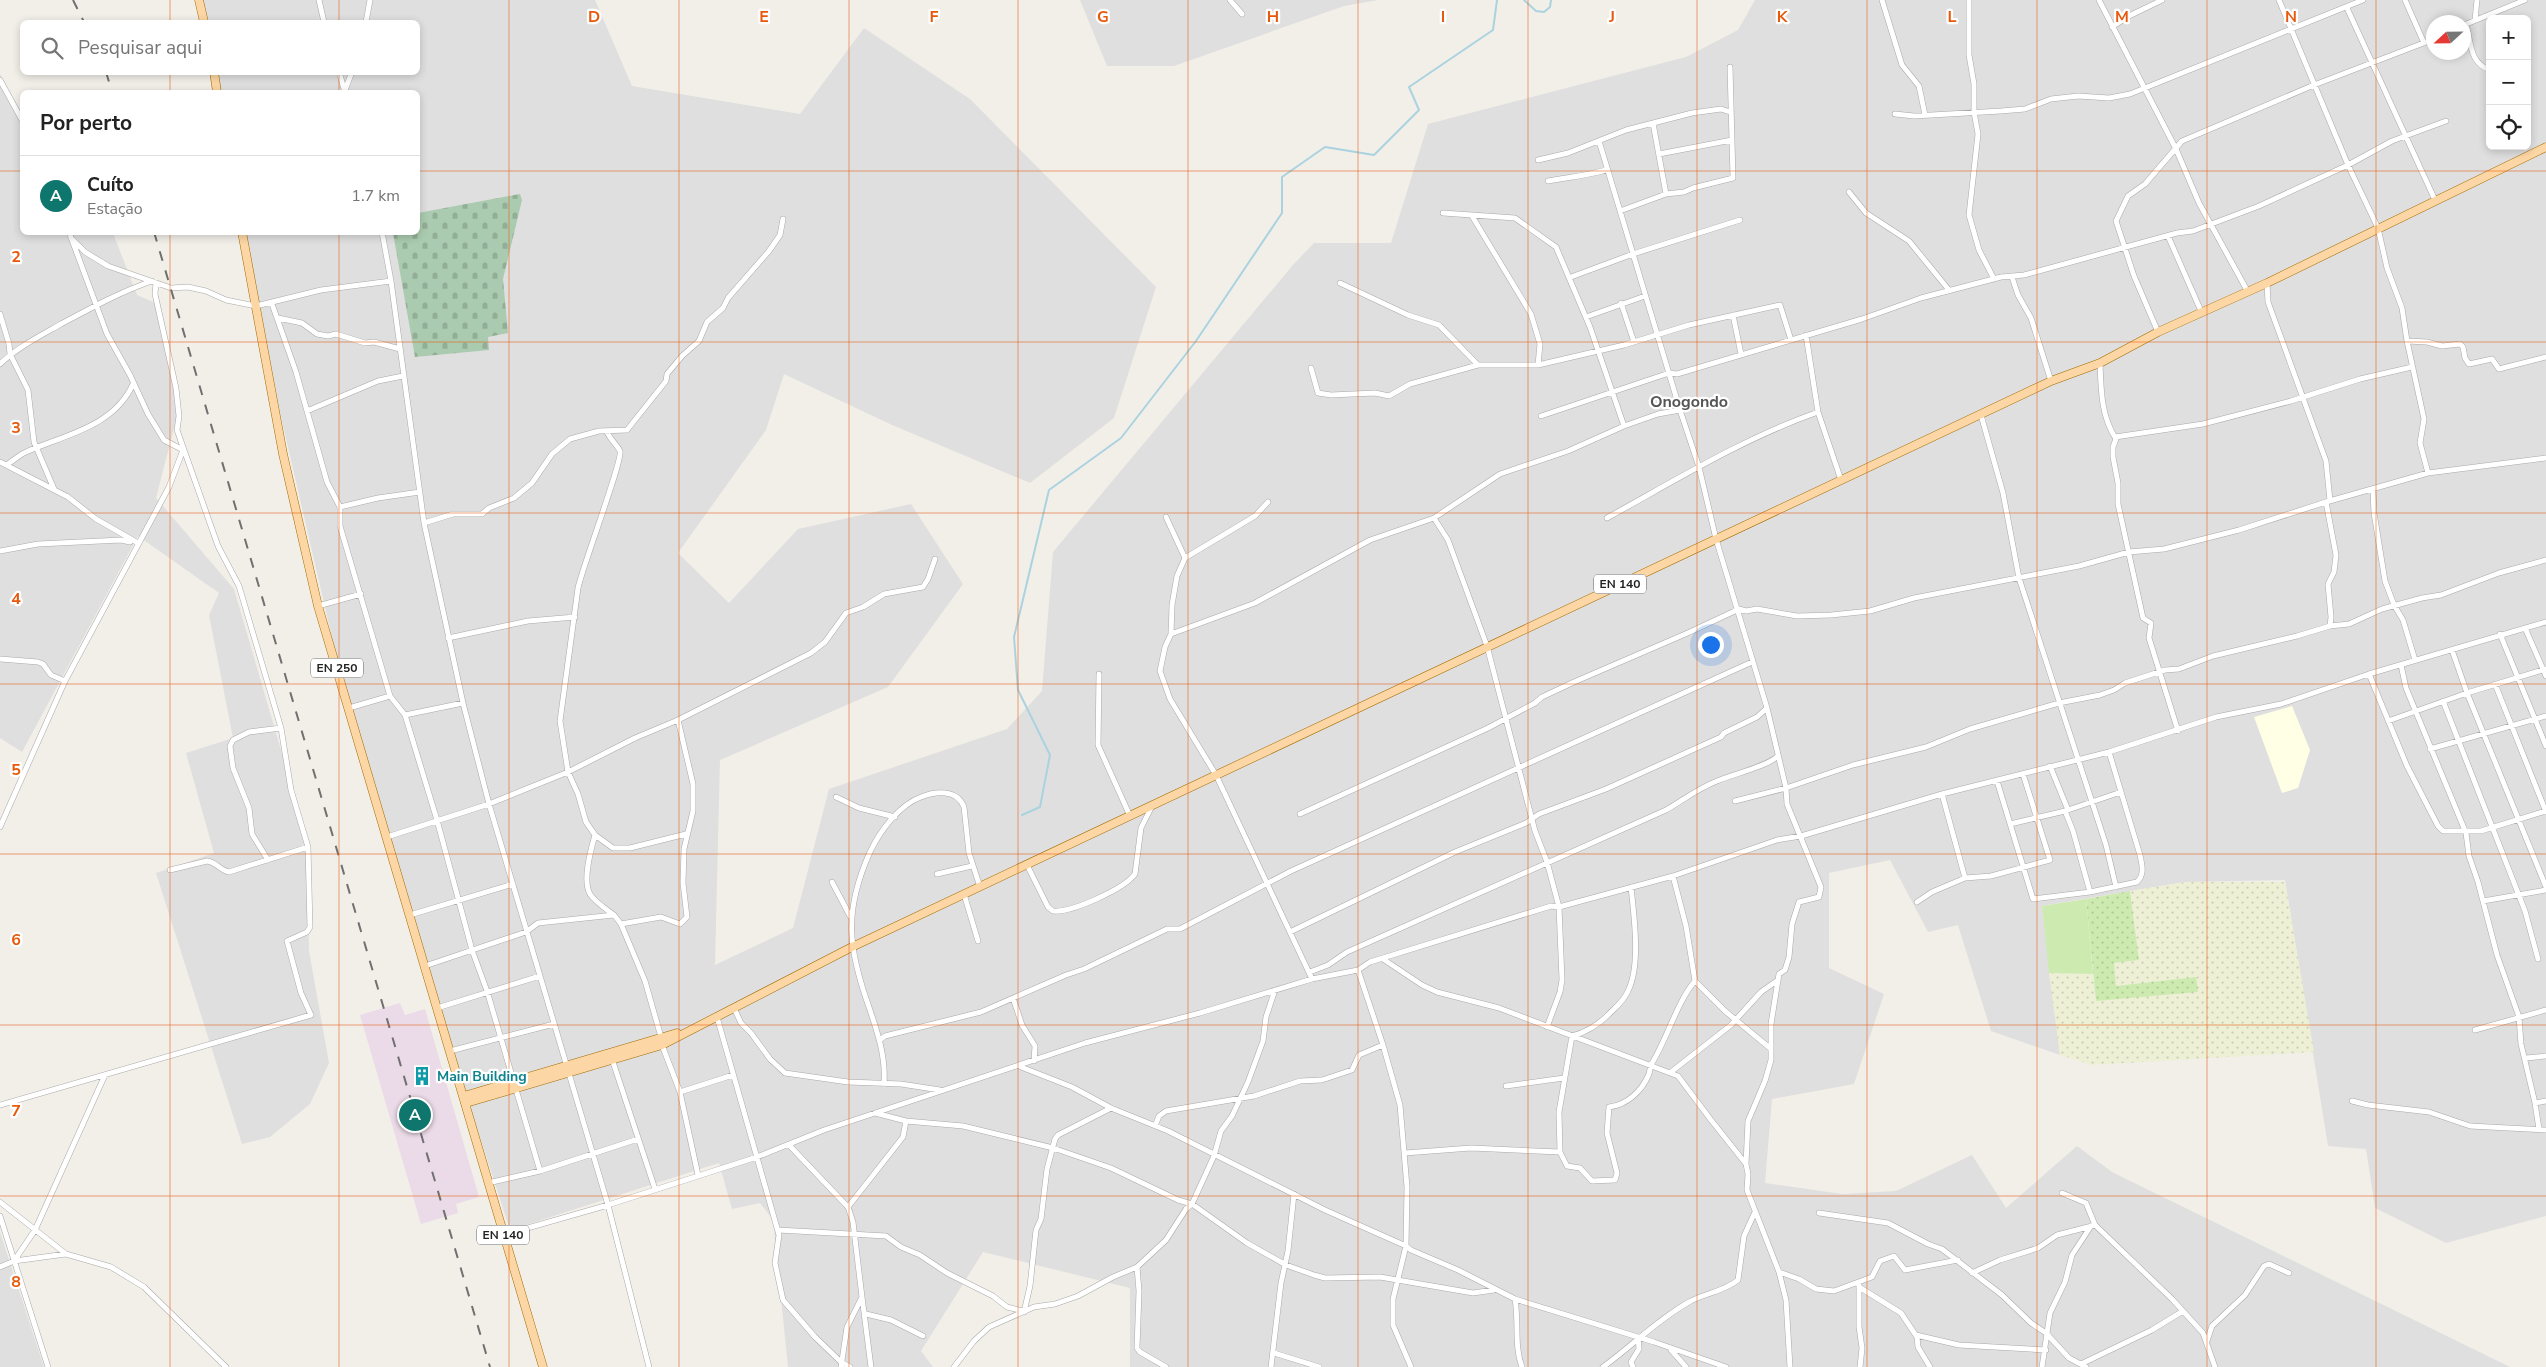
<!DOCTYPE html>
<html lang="pt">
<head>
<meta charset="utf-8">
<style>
	body { margin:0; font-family:"Nunito Sans",sans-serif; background:#f2f2f2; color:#222 }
	.controls { position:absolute; right:15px; top:15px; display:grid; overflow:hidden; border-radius:8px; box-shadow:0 2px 8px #0003 }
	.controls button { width:45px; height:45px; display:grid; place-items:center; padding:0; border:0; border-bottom:1px solid #e0e0e0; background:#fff; color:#222; font:25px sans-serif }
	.compass { position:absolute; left:2426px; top:15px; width:45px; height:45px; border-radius:50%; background:#fff; box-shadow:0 2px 8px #0003; rotate:248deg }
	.you { position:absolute; left:1710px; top:644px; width:18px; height:18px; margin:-12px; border:4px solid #fff; border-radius:50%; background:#1a73e8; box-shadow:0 0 0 8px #1a73e833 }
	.badge { display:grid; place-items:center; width:32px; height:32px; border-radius:50%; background:#0f766e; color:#fff; font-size:16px; font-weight:700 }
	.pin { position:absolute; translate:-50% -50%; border:2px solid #fff; box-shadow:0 1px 5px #0006 }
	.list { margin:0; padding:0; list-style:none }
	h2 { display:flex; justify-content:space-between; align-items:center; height:65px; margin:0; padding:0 20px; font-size:21px }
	h2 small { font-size:16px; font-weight:400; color:#767676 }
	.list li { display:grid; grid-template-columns:32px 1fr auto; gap:15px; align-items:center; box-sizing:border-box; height:80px; padding:0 20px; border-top:1px solid #e0e0e0 }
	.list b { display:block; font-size:19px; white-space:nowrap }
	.list p { margin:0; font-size:16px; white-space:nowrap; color:#767676 }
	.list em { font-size:16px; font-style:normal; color:#767676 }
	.icon { flex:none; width:28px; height:28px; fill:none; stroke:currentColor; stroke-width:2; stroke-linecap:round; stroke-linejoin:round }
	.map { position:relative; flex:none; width:2546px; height:1367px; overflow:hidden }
	.search { position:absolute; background:#fff; box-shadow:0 2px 8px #0003; left:20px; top:20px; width:400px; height:55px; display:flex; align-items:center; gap:12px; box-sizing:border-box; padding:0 18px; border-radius:8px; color:#767676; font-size:19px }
	.panel { position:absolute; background:#fff; box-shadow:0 2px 8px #0003; left:20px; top:90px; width:400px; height:145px; border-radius:8px }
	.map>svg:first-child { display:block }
	.residential { fill:#e0dfdf; fill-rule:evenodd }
	.education { fill:#ffffe5 }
	.railway { fill:#ebdbe8 }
	.farmland { fill:url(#farmland-dots) }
	.grass { fill:#cdebb0 }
	.cemetery { fill:url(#cemetery-stones) }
	.garden { fill:url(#garden-dots) }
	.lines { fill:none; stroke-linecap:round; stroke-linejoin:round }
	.stream { stroke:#aad3df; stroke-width:2 }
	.minor-casing { stroke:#a9a9a9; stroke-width:6 }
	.primary-casing { stroke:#a06b00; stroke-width:9 }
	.minor { stroke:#fff; stroke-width:5 }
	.primary { stroke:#fcd6a4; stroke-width:8 }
	.rail { stroke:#707070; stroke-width:2; stroke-dasharray:10 10; stroke-linecap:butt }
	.grid { fill:none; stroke:#e8590c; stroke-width:1; stroke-opacity:0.55 }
	.labels { text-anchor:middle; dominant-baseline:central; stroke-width:4.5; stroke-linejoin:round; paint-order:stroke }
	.shield { fill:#fff; stroke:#646464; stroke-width:1 }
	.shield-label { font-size:12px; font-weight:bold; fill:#222 }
	.culture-label { font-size:14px; font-weight:bold; fill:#0d838f; stroke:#fff; text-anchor:start }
	.quarter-label { font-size:16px; font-weight:bold; fill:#555; stroke:#fff }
	.grid-label { font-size:16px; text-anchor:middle; font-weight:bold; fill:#e8590c; stroke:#fff; stroke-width:4.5; stroke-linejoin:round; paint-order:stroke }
</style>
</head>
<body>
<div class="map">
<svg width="2546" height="1367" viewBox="0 0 2546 1367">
	<defs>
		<pattern id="farmland-dots" width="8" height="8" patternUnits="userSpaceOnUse" patternTransform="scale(1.25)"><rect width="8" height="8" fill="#eef0d5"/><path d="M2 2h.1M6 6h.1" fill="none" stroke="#ccceb7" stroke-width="1.8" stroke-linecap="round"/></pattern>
		<pattern id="cemetery-stones" width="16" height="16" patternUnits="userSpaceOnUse" patternTransform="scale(1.25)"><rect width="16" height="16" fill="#aacbaf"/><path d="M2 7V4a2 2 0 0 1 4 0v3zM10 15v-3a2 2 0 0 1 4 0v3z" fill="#92ae96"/></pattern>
		<pattern id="garden-dots" width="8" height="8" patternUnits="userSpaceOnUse" patternTransform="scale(1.25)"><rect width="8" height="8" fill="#cdebb0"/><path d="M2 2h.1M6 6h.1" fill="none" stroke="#b0c997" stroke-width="1.8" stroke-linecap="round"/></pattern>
	</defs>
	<rect width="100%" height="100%" fill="#f2efe9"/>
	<!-- residential -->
	<path class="residential" d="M202,0H595L632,86L800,114L864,28L970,99L1156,287L1114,418L1030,483L892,425L784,374L766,430L678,553L729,603L798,529L911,504L963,584L888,687L720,760L715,965L793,928L829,789L1007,729L1042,691L1053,552L1293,265L1314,243H1391L1428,124L1686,57L1738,30L1755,0H2546V1216L2446,1243L2375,1208L2366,1149L2328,1146L2285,880L2185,882L2042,906L2060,1055L1991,1031L1958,925L1928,932L1890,860L1829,873V968L1884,994L1854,1084L1772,1099L1765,1183L1842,1194L1896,1191L1972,1155L2006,1208L2077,1146L2112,1172L2510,1367H1130V1288L983,1252L921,1351L933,1367H788L773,1220L760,1203L732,1209L719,1163L510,1230L464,1088L337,659L281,417L246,233L418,232V92H220L216,73L418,72V22H207ZM2490,19H2527V146H2490ZM2434,22H2464V52H2434Z
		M1080,0H1378L1344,6L1174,66H1107Z
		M0,74L22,114V232L113,233L137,295L160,305L180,405L156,498L234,589L307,839L309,951L329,1063L310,1104L270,1137L242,1144L156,873L214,853L186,753L233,738L209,615L219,593L138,536L22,752L0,738Z
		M0,1232L12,1269L44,1367H0Z"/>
	<!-- education -->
	<path class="education" d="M2292,706L2310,750L2298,788L2282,793L2254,717Z"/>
	<!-- railway -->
	<path class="railway" d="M400,1003L405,1015L425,1009L479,1197L456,1204L458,1213L421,1224L360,1015Z"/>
	<!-- farmland -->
	<path class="farmland" d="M2185,882H2285L2314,1052L2092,1065L2060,1055L2049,973L2093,974L2096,1000L2196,977L2116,986L2114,963L2139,960L2130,891Z"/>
	<!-- grass -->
	<path class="grass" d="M2086,899L2093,974L2049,973L2042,906Z"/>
	<!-- cemetery -->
	<path class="cemetery" d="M520,194L522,200L503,279L508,333L488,337L489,350L415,357L393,233L418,232V213Z"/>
	<!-- garden -->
	<path class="garden" d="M2130,891L2139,960L2114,963L2116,986L2196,977L2198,992L2096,1001L2086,899Z"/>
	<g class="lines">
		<!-- stream -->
		<path class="stream" d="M1524,0L1536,11L1544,12L1550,7L1551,0
			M1022,815L1040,807L1050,755L1018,690L1014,637L1049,490L1121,438L1196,341L1282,213V177L1325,147L1374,155L1419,110L1409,87L1493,30L1497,0"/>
		<!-- minor casing -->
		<g class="minor-casing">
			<path id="minor" d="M319,0L324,22
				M1230,0L1242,14
				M1882,0L1902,65L1919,86L1925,115
				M1969,0V55L1974,84V112L1978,134L1969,215L1979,250L1994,279
				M2099,0L2176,149L2199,203L2248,292
				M2279,0L2348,165L2378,228L2387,268L2402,308L2407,341L2424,419L2420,443L2428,473
				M2405,0L2424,43
				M2347,8L2435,200
				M2475,20L2477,0
				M366,22L370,0
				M2466,24C2471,41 2469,63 2490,70
				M2464,25L2525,0
				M2112,27L2129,16L2162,0
				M339,72L345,92
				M0,80L22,120
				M345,90L352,72
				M1895,114L1914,116L2001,111L2025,109L2051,99L2078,96L2109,98L2130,94L2363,0
				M1653,123L1666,194
				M1599,141L1680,410L1699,467L1716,539L1767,708L1786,788L1787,804L1821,887L1819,897L1799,902L1792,924L1789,957L1785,970L1779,974L1778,980L1771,1024V1060L1765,1081L1748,1121L1746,1164
				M1659,154L1732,140
				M1538,160L1568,153L1626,130L1692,113L1721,109L1730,112
				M1548,181C1568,177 1586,176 1606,170
				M1849,192L1866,213L1909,241L1949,290
				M1620,211L1666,194L1684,192L1693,188L1733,178L1730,67
				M1443,213L1515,218L1556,247L1590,327L1624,426
				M1472,216L1531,314L1540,344L1538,365
				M69,232L107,334L130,375L148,414L164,440L183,450
				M382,232L391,281L424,523L463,703L489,804L608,1205L649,1367
				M2168,236L2201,311
				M71,238L85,252L108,266L171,288L188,287L206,291L226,300L256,306L321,290L391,281
				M1571,277L1633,254L1740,220
				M2012,277L2018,295L2031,318L2051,381
				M1340,283L1408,315L1439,325L1478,365
				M2267,283L2268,302L2326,461L2330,501
				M1621,303L1634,342
				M272,304L296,372L327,482L340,507V526L390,696L405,715L437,820L472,950L487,991L540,1171
				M0,314L9,344L10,354L28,390L34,442L54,489
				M1733,315L1741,354
				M1586,317L1645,296
				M278,318L302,323L317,334L328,336L336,334L365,343L374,342L400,349
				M2158,332L2134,276L2116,221L2128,196L2145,184L2182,141L2314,85L2434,39
				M1806,335L1818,412L1841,480
				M2407,341L2427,342L2442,346L2460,344L2463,347L2465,358L2469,364L2492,359L2499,369L2546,357
				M2100,363C2101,390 2101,416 2116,439L2113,447V457L2118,483V504L2143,618L2151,623L2149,638L2178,731
				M0,364C18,347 40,336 61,324C91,308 120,292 152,281
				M1311,368L1318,393L1331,395L1375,393L1389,396L1410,384L1478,365H1538L1624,345L1689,325L1780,305L1791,340
				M307,411L378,381L403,376
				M1981,415L2003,493L2019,578L2106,845L2116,887
				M1541,416L1669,373L1677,374L1862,319L1921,298L2001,277L2024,275L2177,233L2193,231L2259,206L2348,165L2392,141L2446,121
				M607,432C610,439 617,445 620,451C623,460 582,568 578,588L560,721L568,772L578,794L586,822L595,835L613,848H630L686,834
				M2115,437L2203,424L2291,401L2360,379L2412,367
				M0,462L68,497L96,519L138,543
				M6,465C13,461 19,455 26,452C64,435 114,427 133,384
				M2373,489L2374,513L2385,581L2394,605L2403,620L2415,660
				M1268,502L1255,516L1185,558L1177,576L1172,605L1171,634L1165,647L1160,671L1170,699L1216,775L1312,979
				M2326,502L2336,555L2334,572L2328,584L2331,617L2330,626
				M340,507L378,498L420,492
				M1166,517L1185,558
				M1434,518L1448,540L1487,646L1535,831L1547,862L1559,907L1562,980L1560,992L1547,1027
				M1607,518C1676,480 1744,438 1818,412
				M424,523L453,514H482L489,508L514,498L532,483L552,454L570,439L599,431L627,430L666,381L667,374L682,356L699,341L707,322L723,308L728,298L769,251L780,235L783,219
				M0,551L38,544L121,540L130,542
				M318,606L361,594
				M2525,628L2546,676
				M1171,634L1255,603L1370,540L1434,518L1500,474L1568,451L1624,426L1658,414L1680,410
				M2500,634L2546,746
				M448,638L528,621L575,617
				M2452,650L2467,693L2546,887
				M0,659L38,662L43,664L51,675L65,681
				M2401,665L2406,688L2466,833L2469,856L2478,882L2497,955L2519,1017L2521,1044L2535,1103L2539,1129
				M1099,674L1098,745L1130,816
				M2369,674L2407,766L2438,826L2443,831H2481L2546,811
				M2495,684L2546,812
				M2443,701L2525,911L2538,959
				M349,708L390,696
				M405,715L463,703
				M2388,721L2467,693L2546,669
				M2430,749L2546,716
				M2050,766L2068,810
				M1997,781L2033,899L2090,892L2137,882C2145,874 2142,865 2140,855L2109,752
				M1942,794L1965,878
				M836,797L859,808L895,817
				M1735,801L1786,788L1853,765L1926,747L1970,729L2059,703L2100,695L2114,690L2125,683L2165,670L2179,669L2213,656L2297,636L2330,626L2349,624L2382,609L2422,598L2441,595L2499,573L2546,560
				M2065,811L2073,831L2090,892
				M1300,814L1488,728L1535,703L1542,697L1574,682L1690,632L1739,609L1746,611L1757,609L1797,616L1831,615L1870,611L1914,598L2079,566L2129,552L2164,549L2239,530L2326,502L2428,473L2546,458
				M2010,824L2065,811L2121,792
				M0,827L65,681L169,487L183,450
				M595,835C591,849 582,880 590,894C595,902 606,909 614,915
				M387,837L489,804L568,772L635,738L678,720L811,653L825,642L846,613L863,607L884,594L923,587L928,579L935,559
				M268,860L252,834L249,808L233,768L230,746L233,740L249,732L281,728
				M1027,865L1048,907L1053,911C1071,913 1124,889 1135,874L1141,828L1152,806
				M170,870L207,861C216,862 220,870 229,872L308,847
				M937,874L972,866
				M832,882L850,916
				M964,894L978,941
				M2483,901L2546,890
				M1917,902L1932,892L1965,878L1991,876L2050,860L2023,774
				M410,915L513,884
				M621,924L661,917L680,924L687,917L683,883L684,849L693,811V784L678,720
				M1290,932L1455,852L1526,823L1539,814L1606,789L1721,737L1724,733L1757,717L1767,708
				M1383,959L1422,985L1437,992L1499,1008L1678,1076L1711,1120L1746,1164L1748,1174L1747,1190L1779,1272L1786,1300L1790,1367
				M425,966L526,932L538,923L614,915L621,924L645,981L661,1037
				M1358,970L1383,1045L1400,1105L1407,1187L1406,1246L1393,1299V1325L1411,1367
				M1310,972L1328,965L1347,952L1666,810C1683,800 1699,788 1717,781C1733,774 1766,767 1778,756
				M1695,981L1725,1011L1771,1049
				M1013,998L1022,1025L1035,1046L1034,1061
				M437,1008L540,976
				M734,1008L741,1023L751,1033L770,1059L785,1073L848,1082L901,1084L940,1090
				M717,1017L779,1235L775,1263L783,1300L815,1337L841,1362L850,1367
				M2475,1030L2546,1010
				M880,1040L885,1036L981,1012L1066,975L1084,969L1167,929H1180L1291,871L1752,662
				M662,1045L680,1092L698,1175
				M450,1051L554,1024
				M2526,1058L2546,1056
				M612,1059L655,1189
				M1021,1067L1072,1087L1111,1108L1168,1131L1325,1210L1406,1246L1411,1250L1458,1270L1515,1299L1654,1342L1726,1367
				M1671,1072L1731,1025L1761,992L1778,980
				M884,1084C886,1058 878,1034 870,1010C848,949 843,912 870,852C880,831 899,805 921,797C936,791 957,789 964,807L969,853L980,887
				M1506,1086L1564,1078
				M680,1092L733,1075
				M2352,1101L2368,1105L2429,1112L2470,1126L2546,1130
				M2535,1103L2546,1101
				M0,1105L311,1015L301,993L287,941L307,932L310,927L308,847L291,790L281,728L239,586L218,546L177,430L179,416L176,388L155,294L156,283
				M875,1113L906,1121L963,1126L1053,1148L1111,1168L1178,1200L1192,1204L1247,1243L1286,1265L1314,1275L1325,1278L1380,1277L1473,1293L1494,1290
				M1155,1126L1159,1116L1166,1111L1254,1096L1300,1081L1322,1080L1352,1070L1359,1055L1383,1045
				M789,1145L848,1207L853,1222L862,1297L847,1327L841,1367
				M1560,1152L1567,1166L1580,1168L1592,1181L1615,1180L1617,1173L1607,1133L1609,1107C1627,1105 1642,1091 1649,1074C1650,1071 1650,1066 1652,1063C1667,1039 1678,1000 1695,981L1686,926L1673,876
				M1405,1153L1471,1148L1560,1152L1559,1112L1572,1036C1587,1032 1597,1026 1608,1015C1616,1007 1624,1001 1628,991C1641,965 1634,916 1631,887
				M488,1183L540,1171L638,1139
				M2062,1193L2086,1203L2095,1225L2172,1299L2203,1333L2215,1367
				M0,1202L66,1254L111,1267L144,1287L226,1367
				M848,1207L903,1137L906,1121
				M1819,1213L1888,1223L1928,1244L1942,1249L2002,1295L2031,1323L2046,1333L2069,1358L2086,1367
				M0,1216L48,1367
				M778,1230L886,1236L901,1247L920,1255L947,1273L993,1296L1007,1307L1023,1311
				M503,1235L608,1205L757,1157L824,1130L1085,1043L1200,1013L1312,979L1358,970L1370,962L1551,906L1559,907L1673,876L1777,840L1801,836L1942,794L2109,752L2216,717L2281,704L2369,674L2546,622
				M14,1261L35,1230L105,1075
				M0,1267L14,1261L66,1254
				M1137,1267L1139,1291L1137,1348L1140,1352L1166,1367
				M1779,1272L1799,1279L1816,1289L1834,1291L1872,1277L1880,1261L1894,1256L1905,1270L1958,1260
				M1972,1273L2000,1260L2038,1248L2057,1235L2092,1226
				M1859,1285V1327L1862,1348L1860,1367
				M1859,1287L1901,1313L1917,1337L1918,1347L1930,1367
				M862,1297L871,1367
				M1515,1299C1519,1322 1514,1346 1522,1367
				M1024,1312L1030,1286L1036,1230L1041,1219L1047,1169L1055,1139L1058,1135L1111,1108
				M866,1314L891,1320L923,1336
				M1916,1335L1959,1345L2046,1350
				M2207,1341L2212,1326L2245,1295L2264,1266L2269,1264L2289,1273
				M1671,1350L1686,1367
				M1274,1353L1319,1367
				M2081,1364L2152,1330L2183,1311
				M954,1367L974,1341L989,1327L1034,1307L1055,1304L1078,1296L1113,1277L1137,1267L1166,1240L1186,1209L1192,1204L1214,1156L1221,1131L1232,1116L1248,1082L1263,1041L1266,1017L1275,990
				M1271,1367L1281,1283L1288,1251L1294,1194
				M1603,1367C1632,1346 1657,1320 1689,1302C1705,1293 1723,1292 1738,1280L1744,1236L1755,1212
				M1633,1367L1631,1362L1639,1349L1638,1337
				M2042,1367L2050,1313L2065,1282L2072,1255L2091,1226"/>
		</g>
		<!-- primary casing -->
		<g class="primary-casing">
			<path id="primary" d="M199,0L204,22
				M214,72L217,92
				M242,232L283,454L318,606L543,1367
				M464,1096L677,1033
				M466,1103L662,1045L852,947L2051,381L2100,363L2158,332L2267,283L2546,147"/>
		</g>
		<!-- minor -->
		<use href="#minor" class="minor"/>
		<!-- primary -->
		<use href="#primary" class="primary"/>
		<!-- rail -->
		<path class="rail" d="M73,0L84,22
			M106,72L112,92
			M154,232L490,1367"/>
	</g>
	<!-- grid -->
	<path class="grid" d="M170,0V22M339,0V22M509,0V1367M679,0V1367M849,0V1367M1018,0V1367M1188,0V1367M1358,0V1367M1528,0V1367M1697,0V1367M1867,0V1367M2037,0V1367M2207,0V1367M2376,0V1367M170,72V92M339,72V92M0,171H22M418,171H2546M170,232V1367M339,232V1367M0,342H2546M0,513H2546M0,684H2546M0,854H2546M0,1025H2546M0,1196H2546"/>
	<!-- icons -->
	<defs>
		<g id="building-bare" transform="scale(1.5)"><path d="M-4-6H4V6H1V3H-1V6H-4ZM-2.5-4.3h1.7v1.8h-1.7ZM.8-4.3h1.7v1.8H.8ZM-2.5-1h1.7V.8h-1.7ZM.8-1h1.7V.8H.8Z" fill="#0f9aa8" stroke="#fff" stroke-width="2.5" paint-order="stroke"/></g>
	</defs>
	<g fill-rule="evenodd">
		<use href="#building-bare" x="422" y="1076"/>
	</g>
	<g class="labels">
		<!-- shield labels -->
		<g class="shield">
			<rect x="1594" y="574.5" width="52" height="19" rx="4"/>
			<rect x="311" y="658.5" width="52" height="19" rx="4"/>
			<rect x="477" y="1225.5" width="52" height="19" rx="4"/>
		</g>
		<g class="shield-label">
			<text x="1620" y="584">EN 140</text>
			<text x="337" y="668">EN 250</text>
			<text x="503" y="1235">EN 140</text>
		</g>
		<!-- culture labels -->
		<g class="culture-label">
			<text x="437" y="1076">Main Building</text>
		</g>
		<!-- quarter labels -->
		<g class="quarter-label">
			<text x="1689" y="402">Onogondo</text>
		</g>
	</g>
	<g class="grid-label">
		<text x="594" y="22">D</text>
		<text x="764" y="22">E</text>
		<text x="934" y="22">F</text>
		<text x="1103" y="22">G</text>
		<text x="1273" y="22">H</text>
		<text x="1443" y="22">I</text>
		<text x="1612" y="22">J</text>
		<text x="1782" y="22">K</text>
		<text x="1952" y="22">L</text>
		<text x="2122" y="22">M</text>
		<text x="2291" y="22">N</text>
		<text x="16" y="262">2</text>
		<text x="16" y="433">3</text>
		<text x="16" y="604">4</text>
		<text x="16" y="775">5</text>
		<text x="16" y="945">6</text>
		<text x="16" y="1116">7</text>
		<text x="16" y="1287">8</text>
	</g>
</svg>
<div class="controls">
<button>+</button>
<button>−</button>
<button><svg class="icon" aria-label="locate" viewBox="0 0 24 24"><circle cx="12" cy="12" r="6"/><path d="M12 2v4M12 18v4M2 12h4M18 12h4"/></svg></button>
</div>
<svg class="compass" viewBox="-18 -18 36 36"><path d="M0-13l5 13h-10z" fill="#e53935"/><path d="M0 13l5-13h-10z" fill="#767676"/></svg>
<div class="you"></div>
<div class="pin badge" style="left:415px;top:1115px">A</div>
<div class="search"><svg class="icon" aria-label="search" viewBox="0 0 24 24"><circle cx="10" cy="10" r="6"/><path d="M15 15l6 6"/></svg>Pesquisar aqui</div>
<section class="panel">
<h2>Por perto<small></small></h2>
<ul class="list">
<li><span class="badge">A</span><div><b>Cuíto</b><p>Estação</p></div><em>1.7 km</em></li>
</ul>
</section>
</div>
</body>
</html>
